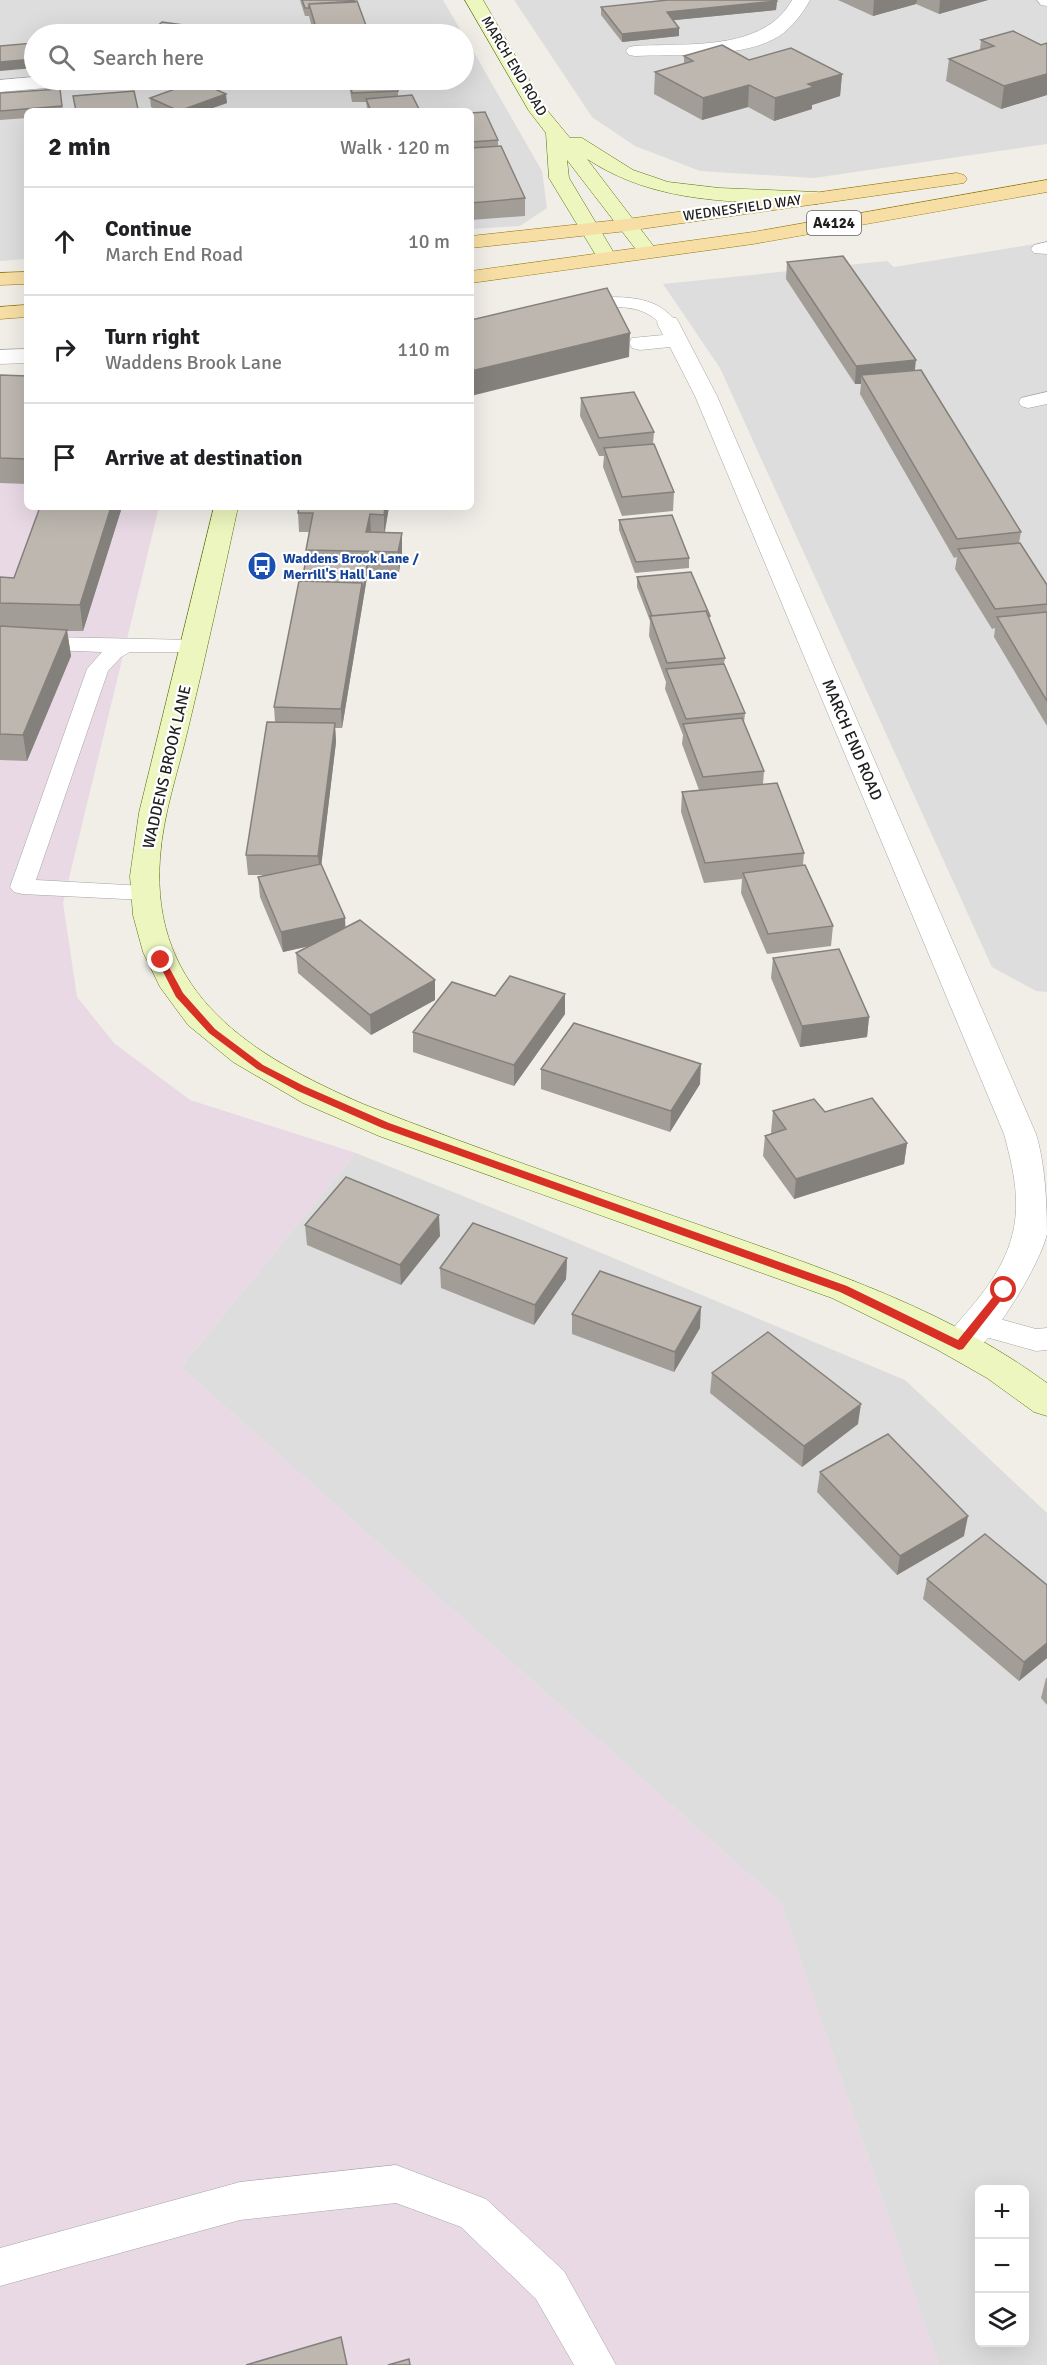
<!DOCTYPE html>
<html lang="en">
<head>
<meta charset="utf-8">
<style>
	body { margin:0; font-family:Signika,sans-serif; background:#f2f2f2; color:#202124 }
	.controls { position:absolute; right:18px; bottom:18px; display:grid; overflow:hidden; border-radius:9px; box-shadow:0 6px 24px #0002 }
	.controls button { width:54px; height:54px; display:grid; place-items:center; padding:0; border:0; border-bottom:2px solid #e0e0e0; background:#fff; color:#202124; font:30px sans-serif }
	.stop { position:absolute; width:18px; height:18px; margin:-14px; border:4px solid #d93025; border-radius:50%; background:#fff }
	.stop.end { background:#d93025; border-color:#fff; box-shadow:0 2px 6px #0008 }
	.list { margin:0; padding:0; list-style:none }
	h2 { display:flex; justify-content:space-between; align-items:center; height:78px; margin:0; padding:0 24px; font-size:26px }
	h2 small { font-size:20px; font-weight:400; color:#757577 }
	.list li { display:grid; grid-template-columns:39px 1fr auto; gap:18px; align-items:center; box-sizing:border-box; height:108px; padding:0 24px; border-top:2px solid #e0e0e0 }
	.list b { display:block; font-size:22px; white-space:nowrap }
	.list p { margin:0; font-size:20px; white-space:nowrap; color:#757577 }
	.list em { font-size:20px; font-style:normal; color:#757577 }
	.icon { flex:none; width:33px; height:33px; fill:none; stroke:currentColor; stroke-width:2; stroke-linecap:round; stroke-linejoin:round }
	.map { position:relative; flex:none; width:1047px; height:2365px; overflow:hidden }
	.search { position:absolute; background:#fff; box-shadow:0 6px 24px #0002; left:24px; top:24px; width:450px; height:66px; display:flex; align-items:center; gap:15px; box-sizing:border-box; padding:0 21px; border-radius:33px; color:#757577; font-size:22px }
	.panel { position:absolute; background:#fff; box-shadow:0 6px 24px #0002; left:24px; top:108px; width:450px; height:402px; border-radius:9px }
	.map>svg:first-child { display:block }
	.residential { fill:#dedddd; fill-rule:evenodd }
	.industrial { fill:#e8d9e4 }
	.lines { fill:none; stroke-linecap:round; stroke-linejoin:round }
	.lane-casing { stroke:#a4a4a4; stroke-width:1 }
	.street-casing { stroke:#a4a4a4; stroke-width:1 }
	.secondary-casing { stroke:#5a720b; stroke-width:1 }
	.primary-casing { stroke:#937708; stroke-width:1 }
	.lane { fill:#fff; fill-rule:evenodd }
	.street { fill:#fff; fill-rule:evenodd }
	.secondary { fill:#ecf6be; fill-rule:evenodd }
	.primary { fill:#f7dea5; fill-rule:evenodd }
	.wall { fill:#a39d97 }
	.shaded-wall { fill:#84807b }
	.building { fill:#bdb7b0; stroke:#84807b; stroke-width:1.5 }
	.route { fill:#d93025 }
	.labels { text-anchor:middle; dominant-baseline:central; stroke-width:4.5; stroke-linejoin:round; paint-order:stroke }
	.far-street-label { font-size:14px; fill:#202020; stroke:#fff }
	.far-transit-label { font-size:14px; font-weight:bold; fill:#164399; stroke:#fff; text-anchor:start }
	.shield { fill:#fff; stroke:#636363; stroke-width:1.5 }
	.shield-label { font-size:15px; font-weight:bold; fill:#202020 }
	.street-label { font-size:16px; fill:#202020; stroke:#fff }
</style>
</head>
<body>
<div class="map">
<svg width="1047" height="2365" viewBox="0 0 1047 2365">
	<rect width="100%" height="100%" fill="#f0eee7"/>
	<!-- residential -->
	<path class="residential" d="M0,0H443L463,34H34V80H464V35L542,171L547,208L520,226L471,229V111H27V259L0,261Z
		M514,0H1047V144L814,178L700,171L635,146L592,117Z
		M1047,242V992L1036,991L992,967L720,368L663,284L887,261L894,267Z
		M356,1153L520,1219L905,1380L1047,1513V2365H939L781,1903L181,1367ZM980,2190H1024V2342H980Z"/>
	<!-- industrial -->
	<path class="industrial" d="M27,375V507H159L63,903L77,997L114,1043L190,1100L356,1153L181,1367L781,1903L939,2365H0V376Z"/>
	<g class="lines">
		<!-- lane casing -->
		<g class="lane-casing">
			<path id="lane" d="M607,297C635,297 660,299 677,323L674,327H662C647,305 619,306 595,308C587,308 579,311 571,309L568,305L571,301Z
				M1047,392V404L1028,408L1021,406L1019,402L1021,398Z
				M0,636L195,640L202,642L206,646L202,650L195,652H130L121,657L108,671L36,880L145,886L153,888L157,893L153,898L145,900L22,894L14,892L10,887L87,669L102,652L0,648Z
				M978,1313L1036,1329L1047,1328V1350L1036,1351L968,1332L964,1324L968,1316Z
				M396,2165L486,2199L564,2271L616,2365H574L536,2299L461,2227L396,2203L240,2220L0,2286V2248L240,2182Z"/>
		</g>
		<!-- street casing -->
		<g class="street-casing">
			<path id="street" d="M792,0H810C801,16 789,32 772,40C735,58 676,54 635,56L629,55L626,51L629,47L635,46C686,43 764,52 792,0Z
				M1037,0H1047V6L1041,5Z
				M34,77V80H78L75,84L69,86L0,92V80Z
				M1047,242V254L1034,253L1031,249L1034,245Z
				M668,317L676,318L679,323L717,396L1036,1134C1045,1163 1047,1203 1047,1234C1040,1264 997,1335 972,1354C964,1361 956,1358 947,1355L941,1346C952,1327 968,1312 981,1295C1024,1239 1022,1199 1004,1134L695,396L670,347L640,350L632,348L629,343L632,338L663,335L657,323L660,318Z
				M27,349V363L0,364V350Z"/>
		</g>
		<!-- secondary casing -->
		<g class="secondary-casing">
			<path id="secondary" d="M465,0H483L546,109L570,138H582L633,170L668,182L719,188L817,192L824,194L827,198L824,202L817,204C737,202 657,205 587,159L658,252L655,256L648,258L641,256L567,160L569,178L617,258L614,262L607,264L600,262L549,178L546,133L529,111Z
				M214,507H238C222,581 206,655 188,729C178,772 163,814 160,858C150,995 253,1056 363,1104C484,1152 608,1193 731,1236C841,1275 952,1313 1047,1383V1416L1034,1412L987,1378L936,1349L832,1298L379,1136L303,1103L233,1062L188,1025L160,987L143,952L133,915L130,876L139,813Z"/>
		</g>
		<!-- primary casing -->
		<g class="primary-casing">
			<path id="primary" d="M957,173L964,175L967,179L964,183L627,231L471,248V236L627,219Z
				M1047,180V192L753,244L471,283V271L753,232Z
				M27,272V284L0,285V273Z
				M27,305V317L0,319V307Z"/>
		</g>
		<!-- lane -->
		<use href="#lane" class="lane"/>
		<!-- street -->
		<use href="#street" class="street"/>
		<!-- secondary -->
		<use href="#secondary" class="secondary"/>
		<!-- primary -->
		<use href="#primary" class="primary"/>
	</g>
	<!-- wall -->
	<path class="wall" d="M300,0H354L367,28V34H314L310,20L309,16H305Z
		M838,0H988L939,14L916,4L873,16Z
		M777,1L776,10L673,20L679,36L622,42L601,15V7Z
		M981,40L1041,45L1047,43V95L1001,109L946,81L949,59L980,50Z
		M684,56L749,60L842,74L840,96L812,105V109L774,121L748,107L702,120L654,94L655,72L684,64Z
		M182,80H225V83L205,85L227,103L204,111H159L151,107L150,98L183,86Z
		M348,80H395L398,91V96L420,111H368L367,108L366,102H352Z
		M60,89L63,111H27V118L0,120V93Z
		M134,91L138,111H76L73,96Z
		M471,113L498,140V146L525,198V216L471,220Z
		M787,262L915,371L1021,532L1019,543L1047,585V726L994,637L995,628L992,629L955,569L957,557L954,558L860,394L861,384H855L786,279Z
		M0,375L27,376V484L0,483Z
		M581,398L654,432L653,444L674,492L673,511L622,516L603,467L604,456H599L580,416Z
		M40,507H122L83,631H67L71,656L27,761L0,760V577L14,578Z
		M299,507H389L385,532L402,533V552L399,572L368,571L342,728H335L336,742L321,865L345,928L435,1000L371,1035L298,973L296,953L309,946L283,952L260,897L258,877L264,875H248L246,855L275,722L274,707L306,559V550L309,532H299L298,513Z
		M619,520L689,558V568L635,573L619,530Z
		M637,577L710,616L709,619L725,658L724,664L745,713L744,723L764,771L763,784L804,853L803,865L833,926L831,946L767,954L741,893L742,879L704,883L681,812L682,792L699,790L682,744L683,735L665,689L666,682L649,636L650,621L637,587Z
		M773,958L869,1017L867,1037L800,1047L771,978Z
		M495,996L565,1014L514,1086L413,1052V1032Z
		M541,1069L700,1084L670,1132L541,1089Z
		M773,1111L825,1112L907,1143L904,1164L794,1199L763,1156L765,1136L772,1134L771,1132Z
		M305,1225L440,1236L401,1285L307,1245Z
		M567,1258L566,1279L534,1325L441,1288L440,1268Z
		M572,1314L700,1328L674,1372L572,1334Z
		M712,1373L858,1424L802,1467L710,1393Z
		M820,1472L964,1536L897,1575L817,1492Z
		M927,1579L1047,1585V1658L1019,1681L923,1599Z
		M1046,1678H1047V1705L1041,1698Z"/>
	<!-- shaded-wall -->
	<path class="shaded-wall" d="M874,0H917L916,4L873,16Z
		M940,0H988L939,14Z
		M777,1L776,10L666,21L667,12Z
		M679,28V36L622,42V34Z
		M213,29V34H206Z
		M34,59V68L0,71V62Z
		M842,74L840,96L812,105V109L774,121L775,98L808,84Z
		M1047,74V95L1001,109L1004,86Z
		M749,85L748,107L702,120L703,98Z
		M226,94L227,103L204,111H179Z
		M630,333L629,357L471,396V371Z
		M916,360L914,378L861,375V384H855L856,366Z
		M111,507H122L83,631L80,605Z
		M385,507H389L384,534V515Z
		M370,514L371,533L366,532Z
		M402,533V552L399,572L398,552Z
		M368,560V571L342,728L341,709L362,583Z
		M67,630L71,656L27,761L23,735Z
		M335,723L336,742L320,876L318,856Z
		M345,918L346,938L283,952L281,932Z
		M435,980V1000L371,1035L370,1015Z
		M565,994V1014L514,1086V1065Z
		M869,1017L867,1037L800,1047L802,1026Z
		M701,1064L700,1084L670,1132L671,1111Z
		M907,1143L904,1164L794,1199L796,1179Z
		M439,1215L440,1236L401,1285L400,1265Z
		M567,1258L566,1279L534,1325L535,1305Z
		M701,1307L700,1328L674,1372L675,1352Z
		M861,1404L858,1424L802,1467L804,1446Z
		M968,1516L964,1536L897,1575L900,1556Z
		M1047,1643V1658L1019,1681L1024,1662Z"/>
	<!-- building -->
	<path class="building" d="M302,0H354L355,2L309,4V8H305Z
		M668,0H776L777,1L667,12L679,28L622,34L601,7Z
		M357,1L367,28L317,31L309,4Z
		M162,22L213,29L206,34H148Z
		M125,30L127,34H70Z
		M1013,31L1041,45L1047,43V74L1004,86L949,59L994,46L981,40Z
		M34,43V59L0,62V46Z
		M722,45L749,60L791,48L842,74L808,84L814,87L775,98L749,85L703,98L655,72L693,61L684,56Z
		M349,80H395L398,91L352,93Z
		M197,81L226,94L179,111L150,98Z
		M60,89L62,106L0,111V93Z
		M134,91L138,109L112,111H76L73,96Z
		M412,95L420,111H371L366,99Z
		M485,112L498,140L471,142V113Z
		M501,146L525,198L471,203V148Z
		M843,256L916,360L856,366L787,262Z
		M607,288L630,333L471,371V320Z
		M921,370L1021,532L957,539L861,375Z
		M0,375L27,376V459L0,458Z
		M634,392L654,432L599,438L581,398Z
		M654,444L674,492L622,497L604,448Z
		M40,507H111L80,605L0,603V577L14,578Z
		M299,507H385L384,515L370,514L366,532L402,533L398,552L306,550L313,513H298Z
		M672,515L689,558L636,562L619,520Z
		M1020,543L1047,585V604L995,609L958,549Z
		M306,559L368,560L363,591L362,583L302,581Z
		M691,572L710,616H708L706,611L652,616L637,577Z
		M299,581L362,583L341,709L274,707Z
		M706,611L725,658L667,663L650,616Z
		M1047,612V701L997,617Z
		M0,626L67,630L23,735L0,734Z
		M724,664L745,713L686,719L666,669Z
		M742,718L764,771L703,777L683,724Z
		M267,722L335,723L318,856L246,855Z
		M777,783L804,853L705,863L682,792Z
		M321,864L345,918L281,932L258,877Z
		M805,865L833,926L768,934L743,873Z
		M360,920L435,980L370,1015L296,953Z
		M839,949L869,1017L802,1026L773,958Z
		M510,976L565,994L514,1065L413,1032L452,982L495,996Z
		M574,1023L701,1064L671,1111L541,1069Z
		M872,1098L907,1143L796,1179L765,1136L786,1129L773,1111L814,1099L825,1112Z
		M346,1177L439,1215L400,1265L305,1225Z
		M473,1223L567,1258L535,1305L440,1268Z
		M600,1271L701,1307L675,1352L572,1314Z
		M768,1332L861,1404L804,1446L712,1373Z
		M888,1434L968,1516L900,1556L820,1472Z
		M985,1534L1047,1585V1643L1024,1662L927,1579Z
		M341,2337L347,2365H246Z
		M409,2359L410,2365H388Z"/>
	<!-- route -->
	<path class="route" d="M158,958H164L183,993L215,1029L263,1065L304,1086L389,1123L847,1286L958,1340L1001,1287H1008L1009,1290L963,1349L959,1350L840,1292L382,1128L298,1091L257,1069L209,1033L176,997L157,960Z"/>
	<!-- icons -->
	<defs>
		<g id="bus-disc" transform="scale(1.5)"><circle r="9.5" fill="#1a4fb4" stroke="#fff"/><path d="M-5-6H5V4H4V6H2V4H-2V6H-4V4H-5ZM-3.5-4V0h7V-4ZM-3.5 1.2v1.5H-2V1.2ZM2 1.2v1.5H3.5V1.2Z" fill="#fff"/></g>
	</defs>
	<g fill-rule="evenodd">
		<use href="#bus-disc" x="262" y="566"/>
	</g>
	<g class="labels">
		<!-- far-street labels -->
		<g class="far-street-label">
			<text transform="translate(514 66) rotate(59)">MARCH END ROAD</text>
			<text transform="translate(742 208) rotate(-8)">WEDNESFIELD WAY</text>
		</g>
		<!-- far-transit labels -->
		<g class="far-transit-label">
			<text x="283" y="558">Waddens Brook Lane /<tspan x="283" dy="16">Merrill'S Hall Lane</tspan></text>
		</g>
		<!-- shield labels -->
		<rect class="shield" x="807" y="211" width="54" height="24" rx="4.5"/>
		<g class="shield-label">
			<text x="834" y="223">A4124</text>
		</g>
		<!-- street labels -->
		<g class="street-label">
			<text transform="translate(852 740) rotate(67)">MARCH END ROAD</text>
			<text transform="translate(167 767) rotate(-77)">WADDENS BROOK LANE</text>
		</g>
	</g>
</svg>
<div class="controls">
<button>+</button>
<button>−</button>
<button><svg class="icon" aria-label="layers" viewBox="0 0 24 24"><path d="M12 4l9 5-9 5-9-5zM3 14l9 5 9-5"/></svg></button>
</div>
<div class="stop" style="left:1004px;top:1290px"></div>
<div class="stop end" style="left:161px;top:960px"></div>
<div class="search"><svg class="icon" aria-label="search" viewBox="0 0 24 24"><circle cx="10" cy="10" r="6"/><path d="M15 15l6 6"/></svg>Search here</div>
<section class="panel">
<h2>2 min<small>Walk · 120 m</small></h2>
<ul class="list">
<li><svg class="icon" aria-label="ahead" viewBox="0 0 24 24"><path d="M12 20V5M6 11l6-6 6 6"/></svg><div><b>Continue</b><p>March End Road</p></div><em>10 m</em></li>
<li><svg class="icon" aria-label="right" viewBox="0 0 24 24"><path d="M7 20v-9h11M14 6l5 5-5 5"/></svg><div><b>Turn right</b><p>Waddens Brook Lane</p></div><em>110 m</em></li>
<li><svg class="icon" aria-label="arrive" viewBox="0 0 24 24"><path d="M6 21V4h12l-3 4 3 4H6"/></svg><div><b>Arrive at destination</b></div></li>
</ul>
</section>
</div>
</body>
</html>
